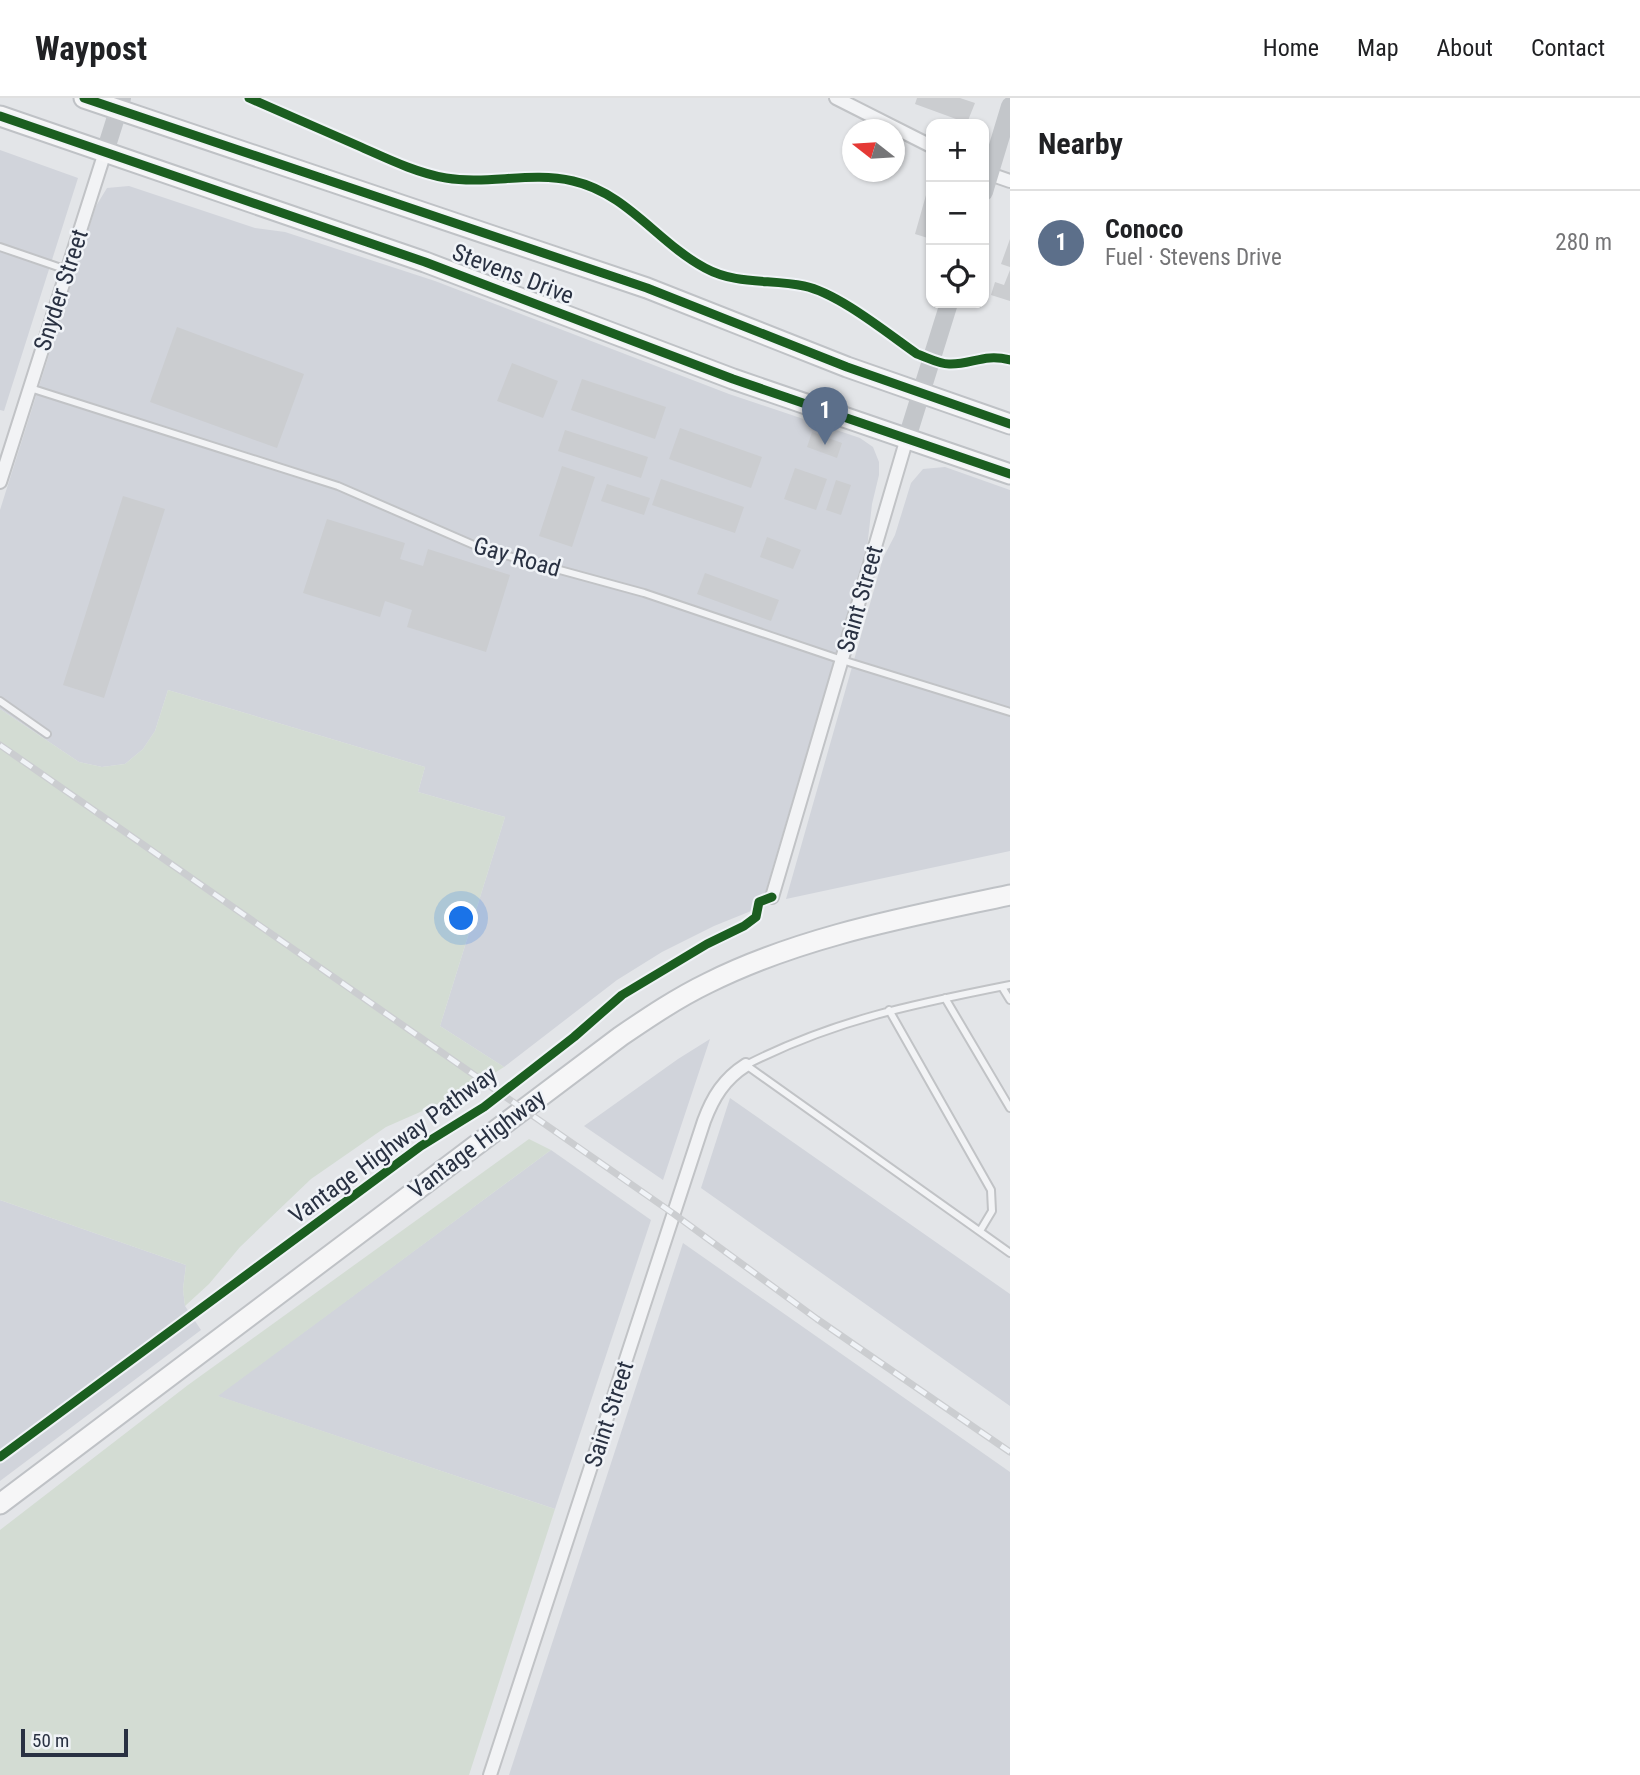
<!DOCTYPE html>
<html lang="en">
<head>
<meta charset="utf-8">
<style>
	body { margin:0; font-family:"Roboto Condensed",sans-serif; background:#f2f2f2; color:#202124 }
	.controls { position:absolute; right:21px; top:21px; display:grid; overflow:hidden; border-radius:14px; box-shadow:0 2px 5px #0004 }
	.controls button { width:63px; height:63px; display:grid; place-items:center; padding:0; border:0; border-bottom:2px solid #e0e0e0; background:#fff; color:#202124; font:35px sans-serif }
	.compass { position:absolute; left:842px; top:21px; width:63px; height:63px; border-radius:50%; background:#fff; box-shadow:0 2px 5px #0004; rotate:287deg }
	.scale { position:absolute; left:21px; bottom:18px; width:107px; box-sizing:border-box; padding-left:7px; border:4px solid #293142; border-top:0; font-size:19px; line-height:24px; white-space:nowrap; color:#293142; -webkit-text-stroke:5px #f0f3f7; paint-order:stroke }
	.you { position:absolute; left:462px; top:821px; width:24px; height:24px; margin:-18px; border:5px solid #fff; border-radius:50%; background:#1a73e8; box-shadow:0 0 0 10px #1a73e833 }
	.badge { display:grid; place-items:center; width:46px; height:46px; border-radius:50%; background:#6a707c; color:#fff; font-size:23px; font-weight:700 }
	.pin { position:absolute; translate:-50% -58px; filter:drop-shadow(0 2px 4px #0008) }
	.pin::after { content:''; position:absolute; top:37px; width:24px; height:21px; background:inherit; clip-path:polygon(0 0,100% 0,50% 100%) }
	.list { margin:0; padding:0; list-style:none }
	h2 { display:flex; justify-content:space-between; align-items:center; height:91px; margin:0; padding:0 28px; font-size:30px }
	h2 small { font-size:23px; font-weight:400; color:#757577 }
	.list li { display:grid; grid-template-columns:46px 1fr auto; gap:21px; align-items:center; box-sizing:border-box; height:105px; padding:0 28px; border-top:2px solid #e0e0e0 }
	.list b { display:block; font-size:26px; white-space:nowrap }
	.list p { margin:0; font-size:23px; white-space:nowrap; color:#757577 }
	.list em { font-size:23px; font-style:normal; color:#757577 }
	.icon { flex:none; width:38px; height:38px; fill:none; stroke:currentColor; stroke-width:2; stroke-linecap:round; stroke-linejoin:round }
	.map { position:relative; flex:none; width:1010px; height:1677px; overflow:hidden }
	header { display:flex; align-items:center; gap:42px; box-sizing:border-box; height:98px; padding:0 35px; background:#fff; border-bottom:2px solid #e0e0e0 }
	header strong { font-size:33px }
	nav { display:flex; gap:38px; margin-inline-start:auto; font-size:24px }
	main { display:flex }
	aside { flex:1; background:#fff }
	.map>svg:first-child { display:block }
	.built { fill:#d1d4db }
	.green { fill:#d3dcd3 }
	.building { fill:#cbcdd0 }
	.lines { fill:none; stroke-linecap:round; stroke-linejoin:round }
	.lane-casing { stroke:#c1c3c6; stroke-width:10 }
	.street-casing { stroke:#c1c3c6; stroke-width:16 }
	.primary-casing { stroke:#bfc2c6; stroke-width:23 }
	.lane { stroke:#f2f3f5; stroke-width:6 }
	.street { stroke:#f2f3f5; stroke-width:12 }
	.secondary { stroke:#c3c6ca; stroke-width:18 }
	.primary { stroke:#f6f6f7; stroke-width:19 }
	.rail-casing { stroke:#cbcdd0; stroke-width:7 }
	.rail { stroke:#f0f3f7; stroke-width:4.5; stroke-dasharray:13; stroke-linecap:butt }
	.cycleway-casing { stroke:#f0f3f7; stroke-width:13 }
	.cycleway { stroke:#1b5e20; stroke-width:9 }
	.labels { text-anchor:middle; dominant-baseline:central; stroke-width:5; stroke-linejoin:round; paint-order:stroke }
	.street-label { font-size:24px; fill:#293142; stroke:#f0f3f7 }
</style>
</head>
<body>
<header>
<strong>Waypost</strong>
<nav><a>Home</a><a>Map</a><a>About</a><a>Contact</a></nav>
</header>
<main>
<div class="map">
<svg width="1010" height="1677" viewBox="0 0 1010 1677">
	<rect width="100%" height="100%" fill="#e3e5e8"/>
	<!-- built -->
	<path class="built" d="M0,52L78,80L4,313L0,312Z
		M129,88L255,130L285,134L435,183L729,296L860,340L873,349L879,364V377L872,406L867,450L761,809L714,828L662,854L617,882L504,969L440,928L505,719L418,694L425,669L168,592L155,633L143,651L125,666L102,669L79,664L0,611V412L96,108L107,90Z
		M945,369L1010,392V753L786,801L883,460L895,437L911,385L923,371Z
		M710,941L663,1082L584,1028L678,961Z
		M730,1000L1010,1196V1308L701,1090Z
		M551,1052L651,1122L555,1411L217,1298Z
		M0,1102L186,1167L183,1191L185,1208L201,1232L0,1383Z
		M683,1145L1010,1374V1677H509Z"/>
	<!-- green -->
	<path class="green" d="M168,592L425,669L418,694L505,719L440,928L504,969L461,996L386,1029L311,1081L240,1149L209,1186L185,1208L183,1191L186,1167L0,1102V611L79,664L102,669L125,666L143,651L155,633Z
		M529,1041L551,1052L218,1298L555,1411L469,1677H0V1432L188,1287Z"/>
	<!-- building -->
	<path class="building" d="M917,0H960L975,5L967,25L915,6Z
		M928,90L931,91V141L915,136Z
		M1010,141V169L1001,166Z
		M1010,172V203L991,197L995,184L1004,187Z
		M177,229L304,276L277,350L150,304Z
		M512,265L558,283L543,320L497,303Z
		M582,281L666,309L655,341L571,312Z
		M680,330L762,359L751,390L669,361Z
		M565,332L648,359L641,380L558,353Z
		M812,334L842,345L837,360L807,349Z
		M562,368L595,379L572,449L539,438Z
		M795,370L827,381L816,412L784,401Z
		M661,381L744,409L735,435L652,407Z
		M836,382L851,387L841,417L826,412Z
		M607,386L650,400L644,417L601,403Z
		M123,398L165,411L104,600L63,587Z
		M327,421L405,445L400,461L423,468L428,451L510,477L486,554L407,529L412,512L385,503L380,519L303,495Z
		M767,439L801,452L793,471L760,459Z
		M705,475L779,502L771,523L697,496Z"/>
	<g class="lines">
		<!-- lane casing -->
		<g class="lane-casing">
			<path id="lane" d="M0,149L67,172
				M30,290L338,388L483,451L644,495L842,562L1010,614
				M0,603L47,636
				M1010,887C914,906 834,922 746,967L1010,1155
				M1002,889L1010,902
				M945,900L1010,1010
				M889,912L991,1092L992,1113L980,1133"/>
		</g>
		<!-- street casing -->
		<g class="street-casing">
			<path id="street" d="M836,0L931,48
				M984,74L1010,83
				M0,384L105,54
				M772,799L907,340
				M490,1677L704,1023C713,999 724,981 746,967"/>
		</g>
		<!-- primary casing -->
		<g class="primary-casing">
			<path id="primary" d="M84,0L647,190L847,269L1010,326
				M0,18L425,164L733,281L1010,376
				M0,1406L621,938C649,919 677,900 708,885C802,838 908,819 1010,797"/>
		</g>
		<!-- lane -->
		<use href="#lane" class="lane"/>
		<!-- street -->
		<use href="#street" class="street"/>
		<!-- secondary -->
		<path class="secondary" d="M105,54L122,0
			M984,94L1010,8
			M907,340L949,205"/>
		<!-- primary -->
		<use href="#primary" class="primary"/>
		<!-- rail casing -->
		<g class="rail-casing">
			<path id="rail" d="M0,647L674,1116L817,1221L1010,1354"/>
		</g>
		<!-- rail -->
		<use href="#rail" class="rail"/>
		<!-- cycleway casing -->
		<g class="cycleway-casing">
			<path id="cycleway" d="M84,0L647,190L847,269L1010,326
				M249,0C286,16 324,33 361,49C388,61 417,75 446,80C488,87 531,73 573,83C627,95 658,145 705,170C736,187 770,181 804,188C838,195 887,235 917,256C926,259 939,266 949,266C971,267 984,255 1010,262
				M0,18L425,164L733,281L1010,376
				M0,1359L421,1048L484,1009L574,939L622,897L707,846L744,828L756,819L759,804L772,799"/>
		</g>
		<!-- cycleway -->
		<use href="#cycleway" class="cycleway"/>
	</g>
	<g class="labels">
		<!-- street labels -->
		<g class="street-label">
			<text transform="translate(513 176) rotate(21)">Stevens Drive</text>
			<text transform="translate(61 192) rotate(-72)">Snyder Street</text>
			<text transform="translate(517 459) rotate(16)">Gay Road</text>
			<text transform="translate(860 501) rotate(-74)">Saint Street</text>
			<text transform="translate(477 1046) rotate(-37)">Vantage Highway</text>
			<text transform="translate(393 1047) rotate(-36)">Vantage Highway Pathway</text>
			<text transform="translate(609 1316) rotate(-72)">Saint Street</text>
		</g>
	</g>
</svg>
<div class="controls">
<button>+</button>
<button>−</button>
<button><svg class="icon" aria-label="locate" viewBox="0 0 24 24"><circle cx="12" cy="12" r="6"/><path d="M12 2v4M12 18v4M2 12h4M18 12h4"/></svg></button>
</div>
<svg class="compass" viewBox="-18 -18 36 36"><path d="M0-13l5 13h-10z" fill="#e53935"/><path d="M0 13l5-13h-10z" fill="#757577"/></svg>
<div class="scale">50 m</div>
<div class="you"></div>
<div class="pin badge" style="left:825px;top:347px;background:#5c6f8a">1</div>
</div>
<aside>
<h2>Nearby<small></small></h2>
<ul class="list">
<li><span class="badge" style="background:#5c6f8a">1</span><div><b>Conoco</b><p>Fuel · Stevens Drive</p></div><em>280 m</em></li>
</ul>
</aside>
</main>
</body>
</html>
